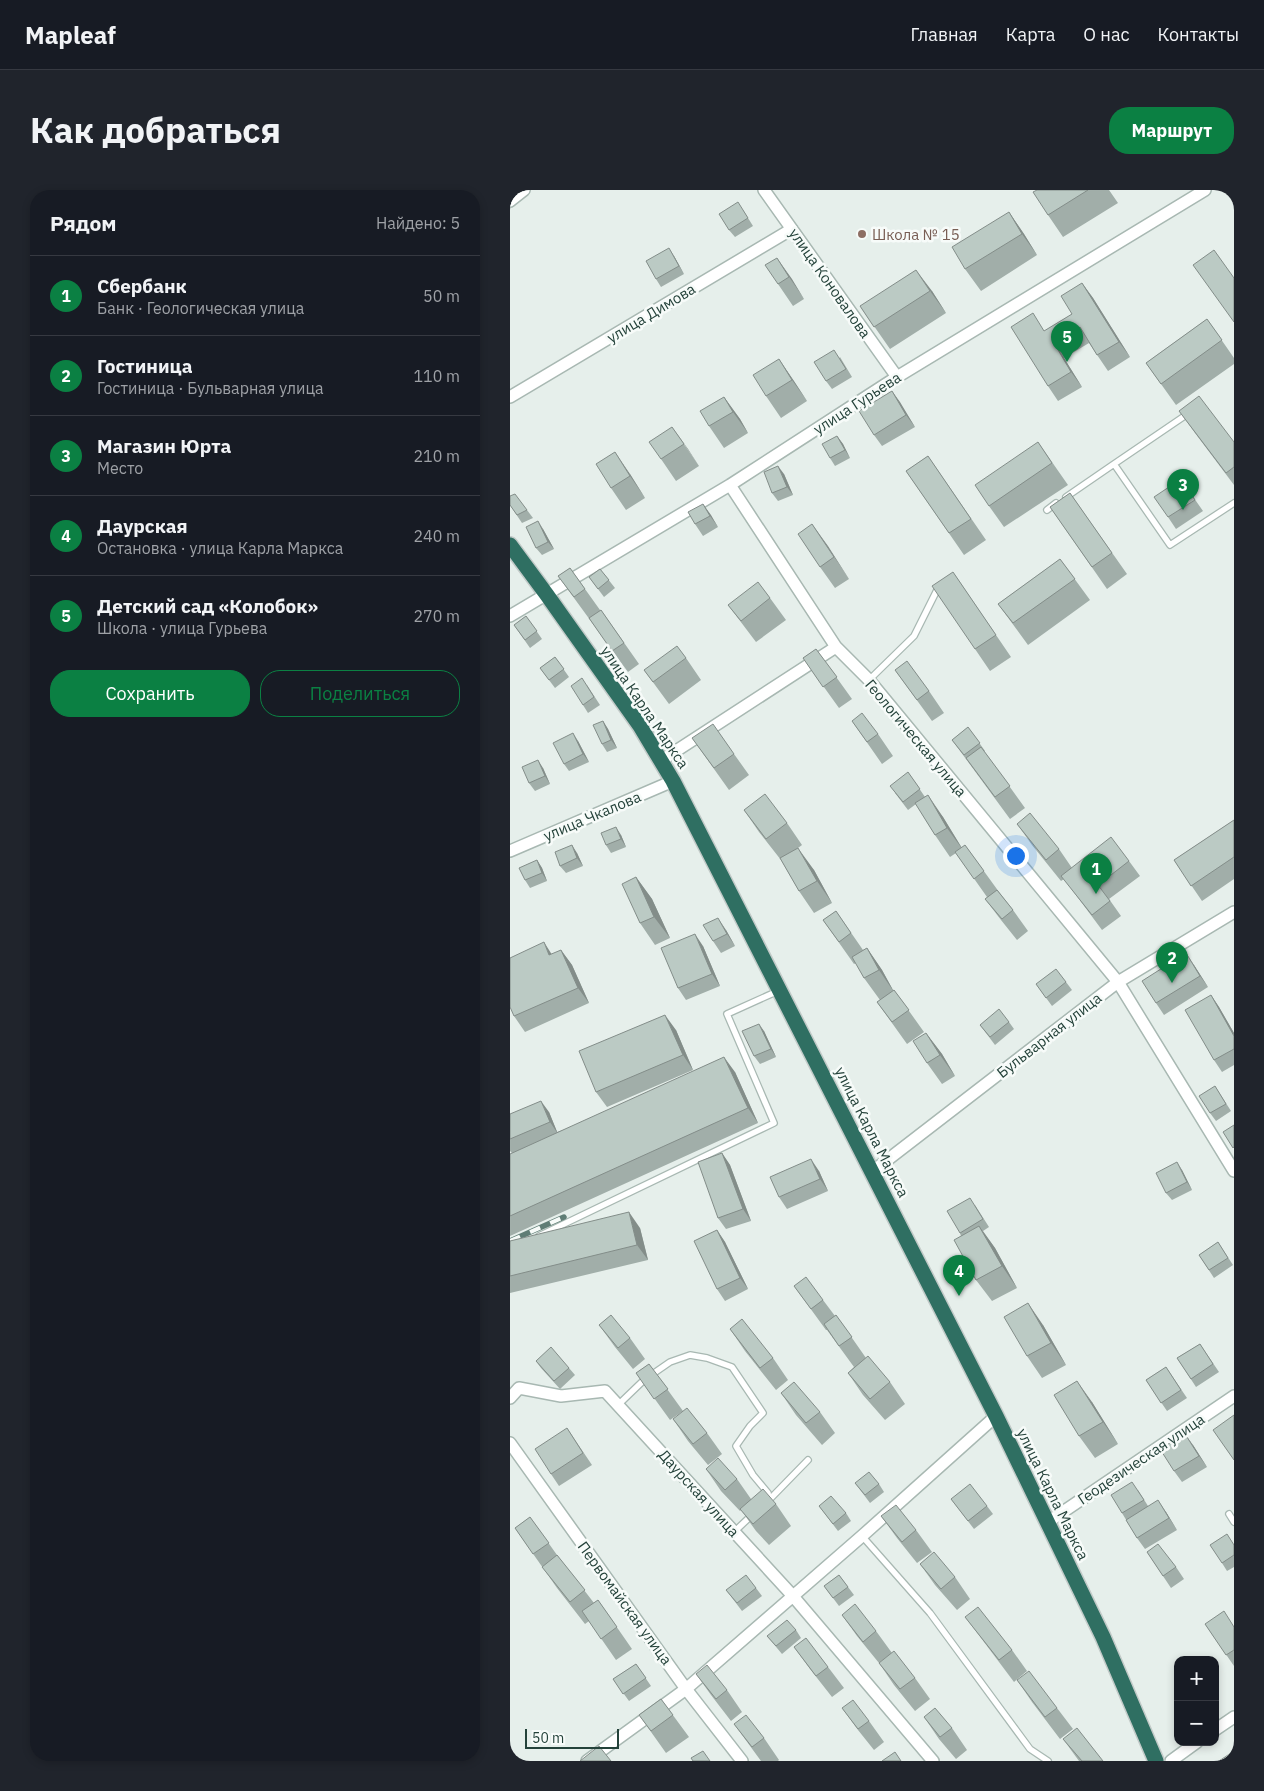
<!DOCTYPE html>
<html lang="ru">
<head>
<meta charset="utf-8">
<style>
	body { margin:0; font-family:"IBM Plex Sans",sans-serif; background:#20242c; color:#f1f3f6 }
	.controls { position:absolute; right:15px; bottom:15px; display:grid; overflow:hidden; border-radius:10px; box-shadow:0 2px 8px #0003 }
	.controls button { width:45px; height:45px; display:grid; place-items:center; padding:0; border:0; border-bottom:1px solid #363941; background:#171b24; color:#f1f3f6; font:25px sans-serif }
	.scale { position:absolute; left:15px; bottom:12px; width:94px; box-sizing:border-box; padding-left:5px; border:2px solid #24423a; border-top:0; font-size:14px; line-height:18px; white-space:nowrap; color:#24423a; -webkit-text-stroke:4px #f7fbf9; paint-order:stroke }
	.you { position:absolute; left:505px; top:665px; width:18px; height:18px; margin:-12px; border:4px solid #fff; border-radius:50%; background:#1a73e8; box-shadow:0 0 0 8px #1a73e833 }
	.badge { display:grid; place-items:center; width:32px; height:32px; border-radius:50%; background:#0b8043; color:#fff; font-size:16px; font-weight:700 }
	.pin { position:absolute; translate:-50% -41px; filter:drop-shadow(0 1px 2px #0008) }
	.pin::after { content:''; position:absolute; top:26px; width:18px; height:15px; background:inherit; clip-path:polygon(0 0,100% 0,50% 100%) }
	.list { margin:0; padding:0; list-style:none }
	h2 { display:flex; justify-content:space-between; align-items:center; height:65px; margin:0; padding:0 20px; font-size:21px }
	h2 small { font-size:16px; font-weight:400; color:#9ea1a6 }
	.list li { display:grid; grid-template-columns:32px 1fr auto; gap:15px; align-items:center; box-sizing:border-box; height:80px; padding:0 20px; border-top:1px solid #363941 }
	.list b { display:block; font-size:19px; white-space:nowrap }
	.list p { margin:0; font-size:16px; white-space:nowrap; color:#9ea1a6 }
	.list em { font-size:16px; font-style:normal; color:#9ea1a6 }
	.actions { display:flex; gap:10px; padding:15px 20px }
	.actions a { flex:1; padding:11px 0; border:1px solid #0b8043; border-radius:20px; text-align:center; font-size:18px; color:#0b8043 }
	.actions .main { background:#0b8043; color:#fff }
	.map { position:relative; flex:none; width:724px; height:1571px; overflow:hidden; border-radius:20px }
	header { display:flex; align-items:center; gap:30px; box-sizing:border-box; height:70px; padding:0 25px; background:#171b24; border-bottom:1px solid #363941 }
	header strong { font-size:24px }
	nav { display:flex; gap:28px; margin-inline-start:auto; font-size:18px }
	.intro { display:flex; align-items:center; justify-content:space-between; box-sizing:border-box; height:120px; padding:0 30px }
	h1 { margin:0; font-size:35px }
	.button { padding:12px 22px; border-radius:20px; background:#0b8043; color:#fff; font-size:18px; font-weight:700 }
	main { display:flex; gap:30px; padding:0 30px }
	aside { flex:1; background:#171b24; border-radius:20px; box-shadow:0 2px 8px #0003 }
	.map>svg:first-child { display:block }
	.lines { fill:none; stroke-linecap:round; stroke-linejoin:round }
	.lane-casing { stroke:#a8b8b2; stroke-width:8 }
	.street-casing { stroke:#a8b8b2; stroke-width:14 }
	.highway-casing { stroke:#c2cac8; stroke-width:18 }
	.lane { stroke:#fff; stroke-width:5.5 }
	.street { stroke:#fff; stroke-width:11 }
	.highway { stroke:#2f6f62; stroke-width:15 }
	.rail-casing { stroke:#5f7d75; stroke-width:5.5 }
	.rail { stroke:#f7fbf9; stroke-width:4; stroke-dasharray:11; stroke-linecap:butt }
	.wall { fill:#a1aea9 }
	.shaded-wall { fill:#838d89 }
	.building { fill:#bbcac4; stroke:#838d89 }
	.education-dot { fill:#8d6e63; stroke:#f7fbf9; stroke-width:2 }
	.labels { text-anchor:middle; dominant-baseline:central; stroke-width:5; stroke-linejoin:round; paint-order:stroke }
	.education-label { font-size:15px; fill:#785e54; stroke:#f7fbf9; text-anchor:start }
	.street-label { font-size:15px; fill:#24423a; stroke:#f7fbf9 }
</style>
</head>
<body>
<header>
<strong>Mapleaf</strong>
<nav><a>Главная</a><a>Карта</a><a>О нас</a><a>Контакты</a></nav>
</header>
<div class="intro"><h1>Как добраться</h1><a class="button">Маршрут</a></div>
<main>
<aside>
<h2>Рядом<small>Найдено: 5</small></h2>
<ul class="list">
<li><span class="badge">1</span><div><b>Сбербанк</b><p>Банк · Геологическая улица</p></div><em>50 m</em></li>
<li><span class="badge">2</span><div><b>Гостиница</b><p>Гостиница · Бульварная улица</p></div><em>110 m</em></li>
<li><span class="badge">3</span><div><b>Магазин Юрта</b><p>Место</p></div><em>210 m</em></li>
<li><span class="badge">4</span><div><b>Даурская</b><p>Остановка · улица Карла Маркса</p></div><em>240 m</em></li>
<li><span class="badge">5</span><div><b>Детский сад «Колобок»</b><p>Школа · улица Гурьева</p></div><em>270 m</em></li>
</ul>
<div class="actions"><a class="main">Сохранить</a><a>Поделиться</a></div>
</aside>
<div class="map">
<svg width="724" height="1571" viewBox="0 0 724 1571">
	<rect width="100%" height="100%" fill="#e6efeb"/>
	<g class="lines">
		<!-- lane casing -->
		<g class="lane-casing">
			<path id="lane" d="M679,223L604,274L660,355L724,313
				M556,307L604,274
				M537,320L546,313
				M359,490L404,446L427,400
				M29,1046L264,933L217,824L268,801
				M108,1215L134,1190L160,1172L180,1165L197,1168L222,1177L253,1223L240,1236L226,1256L243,1285L258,1303L259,1310L256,1312
				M259,1310L298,1270
				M719,1324L724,1332
				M224,1342L242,1325
				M352,1346L420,1423L520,1559L538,1571"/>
		</g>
		<!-- street casing -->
		<g class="street-casing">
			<path id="street" d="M254,0L387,187
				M0,11L14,0
				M0,207L282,39
				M220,295L326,457L359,490L608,792L724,981
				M0,426L220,295L387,187L695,0
				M152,570L326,457
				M0,661L163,591
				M363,981L608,792L724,722
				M0,1208L9,1198L51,1206L95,1201L282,1405L423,1571
				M0,1253L176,1499L232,1571
				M538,1332L724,1206
				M705,1540L724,1527
				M77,1571L176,1499L352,1346L486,1226
				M661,1571L687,1552"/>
		</g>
		<!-- highway casing -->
		<g class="highway-casing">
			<path id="highway" d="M0,355L37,405L130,536L163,591L486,1226L593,1447L646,1571"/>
		</g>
		<!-- lane -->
		<use href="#lane" class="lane"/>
		<!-- street -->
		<use href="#street" class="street"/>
		<!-- highway -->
		<use href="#highway" class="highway"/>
		<!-- rail casing -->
		<g class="rail-casing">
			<path id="rail" d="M0,1051L54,1027"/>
		</g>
		<!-- rail -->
		<use href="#rail" class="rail"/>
	</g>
	<!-- wall -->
	<path class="wall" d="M527,0H599L608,13L553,47L538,25Z
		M233,20L243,36L225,47L219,40Z
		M499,22L514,44L527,65L471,101L455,79Z
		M164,66L174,84L151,97L146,89Z
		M267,68L294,109L283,116L268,94Z
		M572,93L583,108L620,167L598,181L579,153L554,168L572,197L548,211L538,196L535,141L562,124Z
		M422,101L436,123L380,159L350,116Z
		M697,129L724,168V174L666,215L636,173Z
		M330,167L342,187L322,199L316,191Z
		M269,169L297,211L271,228L256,206Z
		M382,201L405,237L372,256L364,245Z
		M214,207L230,229L238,243L214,258L199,236Z
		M669,221L724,252V295L685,243Z
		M162,237L189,276L166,291L151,269Z
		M327,246L333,254L340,268L325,276L320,268Z
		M528,252L558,295L494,337L479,316Z
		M418,266L476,350L454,365L396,281Z
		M120,284L135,308L116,320L101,298Z
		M274,284L283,305L268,311L262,303Z
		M679,301L693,321L666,339L658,327Z
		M560,303L617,384L597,399L540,317Z
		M193,314L208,337L193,346L185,334Z
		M0,315L17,320L23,328L12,333Z
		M302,334L339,389L325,398L310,377Z
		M33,339L44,359L32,365L26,358Z
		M550,369L580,410L518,455L488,414Z
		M60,378L90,420H91L129,474L118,482L48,386Z
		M90,379L105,398L94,407L79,387Z
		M443,382L501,467L480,481L465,459Z
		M260,408L276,430L246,452L218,415Z
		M16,426L32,449L20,458L4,435Z
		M306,459L342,509L329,518L293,468Z
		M45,467L59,487L45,498L30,478Z
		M176,468L191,490L159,514L134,480Z
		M385,480L419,501L434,523L422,531Z
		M77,495L90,515L78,523L73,515Z
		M93,531L98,539L107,558L97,562L92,554Z
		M342,531L368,544L383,566L372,574Z
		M458,537L475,561H474L515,618L500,629L442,550Z
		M182,548L224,564L239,585L219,600Z
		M68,551L79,572L59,581L54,574Z
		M33,578L40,594L25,601L19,593Z
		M398,582L415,607L433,627L452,658L455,655L489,702L503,720L518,741L507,750L491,730L475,709L477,707L446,663L440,667L425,645L406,614L398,620L385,603Z
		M234,620L277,633L292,655L284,661L304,680L322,713L304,723L289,701L271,670L249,642Z
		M724,630V689L692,711L664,670Z
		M507,634L549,659L562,678L619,671L630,686L599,709L611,726L592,740L554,689L551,691L522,655Z
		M111,645L116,657L101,663L96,655Z
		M67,663L73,676L56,683L50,676Z
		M27,670L32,678L37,691L20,698L15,690Z
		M126,687L142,709L160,748L145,755L130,733Z
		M326,721L353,760L357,758L372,780L383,800H384L414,842L397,854L367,812L370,810L354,788L346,773L344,774L313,730Z
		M216,740L225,756L211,763L203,751Z
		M193,756L210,796L176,810L168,798Z
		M51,760L62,775L79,813L15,842L4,826Z
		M684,775L698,797L654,825L646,813Z
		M556,792L562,800L542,816L526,794Z
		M701,805L709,817L724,843V875L712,882L704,870Z
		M499,832L504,839L485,855L470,835Z
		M166,840L183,880L97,917L86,902Z
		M254,841L266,867L250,874L244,866Z
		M416,843L432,864L445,886L432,894L417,873Z
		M225,882L248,933L0,1046V964L2,963L0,961V924L39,922L47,942Z
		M705,896L721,921L706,931L700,923Z
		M212,963L220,975L241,1031L216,1039L208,1028Z
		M672,980L682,1000L662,1010L656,1003Z
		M309,981L318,1001L277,1019L269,1007Z
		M465,1015L479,1037L473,1041L485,1058L507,1098L482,1111L466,1090L451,1046L450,1043Z
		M130,1038L138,1070L0,1103V1051Z
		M207,1040L215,1052L238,1099L215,1111L207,1099Z
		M708,1052L723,1075L704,1088L689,1065Z
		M284,1096L313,1110L325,1126L326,1125L356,1168L380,1192L395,1214L375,1230L353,1205L338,1183L344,1177L317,1140H316Z
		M89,1135L120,1148L135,1169L123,1179L105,1157Z
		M533,1135L556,1175L532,1188L517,1166Z
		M220,1139L263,1168L278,1190L266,1200L235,1161Z
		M690,1154L709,1182L686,1197L667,1168Z
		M26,1171L59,1178L65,1185L50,1199L31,1178Z
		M139,1174L173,1221L160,1230L126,1183Z
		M656,1177L677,1208L657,1221L636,1190Z
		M271,1203L310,1222L325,1243L312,1255L286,1225Z
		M582,1212L608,1254L585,1268L569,1246Z
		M163,1229L197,1243L212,1264L198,1275L178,1251Z
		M57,1238L82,1275L49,1296L41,1284Z
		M683,1255L697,1277L672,1292L664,1281Z
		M196,1279L227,1289L241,1309L266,1314L281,1336L259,1355L246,1341L231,1320L230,1321L211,1301Z
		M345,1293L369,1294L374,1302L360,1313Z
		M628,1300L638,1316L656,1322L667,1340L635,1359L627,1348L612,1323Z
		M441,1309L477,1316L483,1324L464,1339Z
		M309,1316L336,1323L341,1331L328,1341Z
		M371,1326L406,1340L422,1362L407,1373L387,1348Z
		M20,1327L47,1365L84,1413L88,1410L122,1459L106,1470L79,1431L75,1434L47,1398L5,1338Z
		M724,1354V1377L717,1381L712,1373Z
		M637,1362L666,1377L674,1389L661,1398Z
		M410,1374L445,1387L460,1409L447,1420L425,1395Z
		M329,1385L344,1405L329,1416L314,1396Z
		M246,1398L252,1406L232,1421L216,1400Z
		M332,1425L366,1441L382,1463L369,1473L347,1446Z
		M455,1427L502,1460L517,1481L504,1492L471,1448Z
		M695,1434L724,1436V1476Z
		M286,1440L291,1448L272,1464L257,1446Z
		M284,1457L318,1477L334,1498L322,1507L300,1479Z
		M369,1473L405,1488L420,1509L405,1521L384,1495Z
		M126,1474L141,1496L119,1511L103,1489Z
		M186,1484L217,1500L232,1522L221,1531L201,1505Z
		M507,1490L547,1518L563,1539L550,1549L522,1512Z
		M151,1509L179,1547L156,1563L129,1525Z
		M332,1518L359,1531L374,1552L364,1560L348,1540Z
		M414,1527L442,1538L457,1560L446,1569L429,1549Z
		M224,1534L254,1548L269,1570L268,1571H251Z
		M553,1549L593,1571H569Z"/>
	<!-- shaded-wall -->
	<path class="shaded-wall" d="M499,22L514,44L527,65L512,44Z
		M159,58L164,66L174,84L169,76Z
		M267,68L282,89L294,109L279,87Z
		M406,80L422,101L436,123L420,101Z
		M572,93L583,108L620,167L609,152Z
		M544,153L554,168L572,197L561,182Z
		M269,169L284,191L297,211L282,190Z
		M382,201L390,212L405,237L396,225Z
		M214,207L230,229L238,243L223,222Z
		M162,237L178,259L189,276L174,254Z
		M327,246L333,254L340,268L335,260Z
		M105,262L120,284L135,308L120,286Z
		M268,276L274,284L283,305L277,297Z
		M193,314L201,325L208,337L200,326Z
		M28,331L33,339L44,359L38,352Z
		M302,334L318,356L339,389L324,367Z
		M93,531L98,539L107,558L101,550Z
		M63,543L68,551L79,572L73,564Z
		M28,570L33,578L40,594L35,586Z
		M418,605L433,627L453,660L437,638Z
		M106,637L111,645L116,657L111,649Z
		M62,655L67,663L73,676L67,668Z
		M288,658L304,680L322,713L307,691Z
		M27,670L32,678L37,691L32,683Z
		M126,687L142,709L160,748L144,727Z
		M208,728L216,740L225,756L217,744Z
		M185,744L193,756L210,796L202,784Z
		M34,752L44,768L39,765Z
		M357,758L372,780L384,802L369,780Z
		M51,760L62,775L79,813L68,798Z
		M676,763L684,775L698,797L690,786Z
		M701,805L709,817L724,843V846Z
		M155,825L166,840L183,880L173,865Z
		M249,834L254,841L266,867L261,859Z
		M416,843L432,864L445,886L430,865Z
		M214,867L225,882L248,933L238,918Z
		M31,911L39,922L48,944L40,932Z
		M212,963L220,975L241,1031L233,1019Z
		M301,969L309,981L318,1001L310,989Z
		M667,972L672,980L682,1000L677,992Z
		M119,1022L130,1038L138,1070L127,1055Z
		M469,1036L485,1058L507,1098L492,1076Z
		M207,1040L215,1052L238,1099L230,1088Z
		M518,1113L533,1135L556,1175L541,1153Z
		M567,1191L582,1212L608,1254L593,1232Z
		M675,1244L683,1255L697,1277L689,1266Z
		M648,1310L656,1322L667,1340L659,1328Z"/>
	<!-- building -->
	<path class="building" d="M527,0H578L538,25L523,2Z
		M228,12L238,28L219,40L209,24Z
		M499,22L512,44L455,79L442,57Z
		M159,58L169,76L146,89L136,71Z
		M704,60L724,88V132L683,75Z
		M267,68L279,87L268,94L255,75Z
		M406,80L420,101L364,137L350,116Z
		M572,93L609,152L587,165L570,137L544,153L561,182L538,196L501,137L523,123L534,141L562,124L551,106Z
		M697,129L712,150L651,194L636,173Z
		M324,160L336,179L316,191L304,172Z
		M269,169L282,190L256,206L243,185Z
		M382,201L396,225L364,245L349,221Z
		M689,206L724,252V277L716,283L669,221Z
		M214,207L223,222L199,236L190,221Z
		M162,237L174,254L151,269L139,252Z
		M327,246L335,260L320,268L312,254Z
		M528,252L542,273L479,316L465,295Z
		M105,262L120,286L101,298L86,274Z
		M418,266L461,329L439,343L396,281Z
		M268,276L277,297L262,303L254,282Z
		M671,289L685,310L658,327L644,307Z
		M560,303L602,363L582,377L540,317Z
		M5,304L17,320L7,325L0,315V306Z
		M193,314L200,326L185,334L178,322Z
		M28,331L38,352L26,358L16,337Z
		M302,334L324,367L310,377L288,344Z
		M550,369L565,389L503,433L488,414Z
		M60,378L75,399L64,407L48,386Z
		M90,379L99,390L88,399L79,387Z
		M443,382L486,445L465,459L422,396Z
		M248,392L260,408L231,431L218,415Z
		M91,420L114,453L102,461L79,428Z
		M16,426L27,441L15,450L4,435Z
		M167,456L176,468L143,492L134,480Z
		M306,459L327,487L313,497L293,468Z
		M45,467L54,479L39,490L30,478Z
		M397,471L419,501L407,510L385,480Z
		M72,488L84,507L73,515L61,496Z
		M352,523L368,544L357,552L342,531Z
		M93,531L101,550L92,554L83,535Z
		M203,534L224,564L204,578L182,548Z
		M458,537L470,553L454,565L442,550Z
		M63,543L73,564L54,574L43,553Z
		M471,557L500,596L485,607L456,568Z
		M28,570L35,586L19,593L12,577Z
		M398,582L410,599L393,612L380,596Z
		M255,604L277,633L256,649L234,620Z
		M418,605L437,638L425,645L405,613Z
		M520,623L549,659L536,670L507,634Z
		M724,630V667L681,696L664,670Z
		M106,637L111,649L96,655L91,643Z
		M601,647L619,671L588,695L600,711L582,725L551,686Z
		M62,655L67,668L50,676L45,662Z
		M455,655L474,681L464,689L445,662Z
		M288,658L307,691L289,701L270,668Z
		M27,670L32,683L15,690L9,678Z
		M126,687L144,727L130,733L112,694Z
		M487,700L503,720L492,729L475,709Z
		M326,721L341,743L329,752L313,730Z
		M208,728L217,744L203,751L193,735Z
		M185,744L202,784L168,798L151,758Z
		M34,752L39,765L51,760L68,798L4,826L0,817V768Z
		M357,758L369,780L354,788L342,767Z
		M676,763L690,786L646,813L632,791Z
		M546,779L556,792L536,808L526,794Z
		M384,800L399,820L382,832L367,812Z
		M701,805L724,846V859L704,870L675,820Z
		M489,819L499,832L480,847L470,835Z
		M155,825L173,865L86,902L69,861Z
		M249,834L261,859L244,866L232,841Z
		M416,843L430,865L417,873L403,851Z
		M214,867L238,918L0,1026V964Z
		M705,896L716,914L700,923L689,906Z
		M31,911L40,932L0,949V924Z
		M724,935V957L723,958L713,942Z
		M212,963L233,1019L208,1028L188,972Z
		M301,969L310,989L269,1007L260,987Z
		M667,972L677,992L656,1003L646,983Z
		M460,1008L473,1029L450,1043L437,1021Z
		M119,1022L127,1055L0,1086V1051Z
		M469,1036L492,1076L466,1090L444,1050Z
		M207,1040L230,1088L207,1099L184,1051Z
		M708,1052L718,1068L699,1080L689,1065Z
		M296,1087L313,1110L301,1119L284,1096Z
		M518,1113L541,1153L517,1166L494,1127Z
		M101,1125L120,1148L108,1158L89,1135Z
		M326,1125L342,1147L329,1156L314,1134Z
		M232,1129L263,1168L250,1178L220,1139Z
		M690,1154L703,1174L681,1189L667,1168Z
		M41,1157L59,1178L44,1191L26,1171Z
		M358,1166L380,1192L360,1209L338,1183Z
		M139,1174L158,1199L144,1209L126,1183Z
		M656,1177L671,1200L651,1213L636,1190Z
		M567,1191L593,1232L569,1246L544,1205Z
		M284,1192L310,1222L296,1233L271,1203Z
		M177,1218L197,1243L183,1254L163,1229Z
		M724,1225V1270L703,1240Z
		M57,1238L73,1263L41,1284L25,1259Z
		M675,1244L689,1266L664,1281L650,1259Z
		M208,1268L227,1289L215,1300L196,1279Z
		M359,1282L369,1294L355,1305L345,1293Z
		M622,1292L634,1310L612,1323L601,1305Z
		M460,1294L477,1316L458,1331L441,1309Z
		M253,1299L266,1314L243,1334L230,1319Z
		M321,1306L336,1323L323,1334L309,1316Z
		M648,1310L659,1328L627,1348L616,1330Z
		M386,1315L406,1340L392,1352L371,1326Z
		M20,1327L39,1353L23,1364L5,1338Z
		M717,1344L724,1355V1365L712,1373L700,1355Z
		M648,1354L666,1377L653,1386L637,1362Z
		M424,1362L445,1387L431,1399L410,1374Z
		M47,1365L75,1400L60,1412L32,1377Z
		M236,1385L246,1398L227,1413L216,1400Z
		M329,1385L338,1397L323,1408L314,1396Z
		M88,1410L107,1437L91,1449L72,1421Z
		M345,1414L366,1441L353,1452L332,1425Z
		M468,1417L502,1460L489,1470L455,1427Z
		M714,1421L724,1437V1460L716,1465L695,1434Z
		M277,1430L286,1440L266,1456L257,1446Z
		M296,1448L318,1477L306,1486L284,1457Z
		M384,1461L405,1488L390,1499L369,1473Z
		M126,1474L136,1488L113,1504L103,1489Z
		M197,1475L217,1500L206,1509L186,1484Z
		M519,1481L547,1518L535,1527L507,1490Z
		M151,1509L163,1525L141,1541L129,1525Z
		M343,1510L359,1531L348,1539L332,1518Z
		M425,1518L442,1538L430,1547L414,1527Z
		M236,1525L254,1548L242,1557L224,1534Z
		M567,1538L593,1571H572L553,1549Z
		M89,1556L101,1571H70Z
		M193,1561L200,1571H183L181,1568Z
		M724,1561V1571H709Z
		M385,1562L391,1571H372Z"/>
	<!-- markers -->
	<circle class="education-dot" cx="352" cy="44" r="5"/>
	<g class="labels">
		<!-- education labels -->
		<g class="education-label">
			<text x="362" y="44">Школа № 15</text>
		</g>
		<!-- street labels -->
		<g class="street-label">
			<text transform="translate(320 93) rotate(55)">улица Коновалова</text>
			<text transform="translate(141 123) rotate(-31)">улица Димова</text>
			<text transform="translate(347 213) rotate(-33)">улица Гурьева</text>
			<text transform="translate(135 517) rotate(56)">улица Карла Маркса</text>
			<text transform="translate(406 548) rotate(50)">Геологическая улица</text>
			<text transform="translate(82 626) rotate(-23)">улица Чкалова</text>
			<text transform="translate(539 845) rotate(-38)">Бульварная улица</text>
			<text transform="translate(362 942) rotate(63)">улица Карла Маркса</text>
			<text transform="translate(631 1269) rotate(-34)">Геодезическая улица</text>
			<text transform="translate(189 1303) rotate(48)">Даурская улица</text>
			<text transform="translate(543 1304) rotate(64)">улица Карла Маркса</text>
			<text transform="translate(115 1413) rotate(54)">Первомайская улица</text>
		</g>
	</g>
</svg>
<div class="controls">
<button>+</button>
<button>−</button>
</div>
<div class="scale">50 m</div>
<div class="you"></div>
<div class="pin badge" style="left:586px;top:704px">1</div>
<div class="pin badge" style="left:662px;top:793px">2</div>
<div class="pin badge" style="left:673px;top:320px">3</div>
<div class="pin badge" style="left:449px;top:1106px">4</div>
<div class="pin badge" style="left:557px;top:172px">5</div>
</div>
</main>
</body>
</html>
